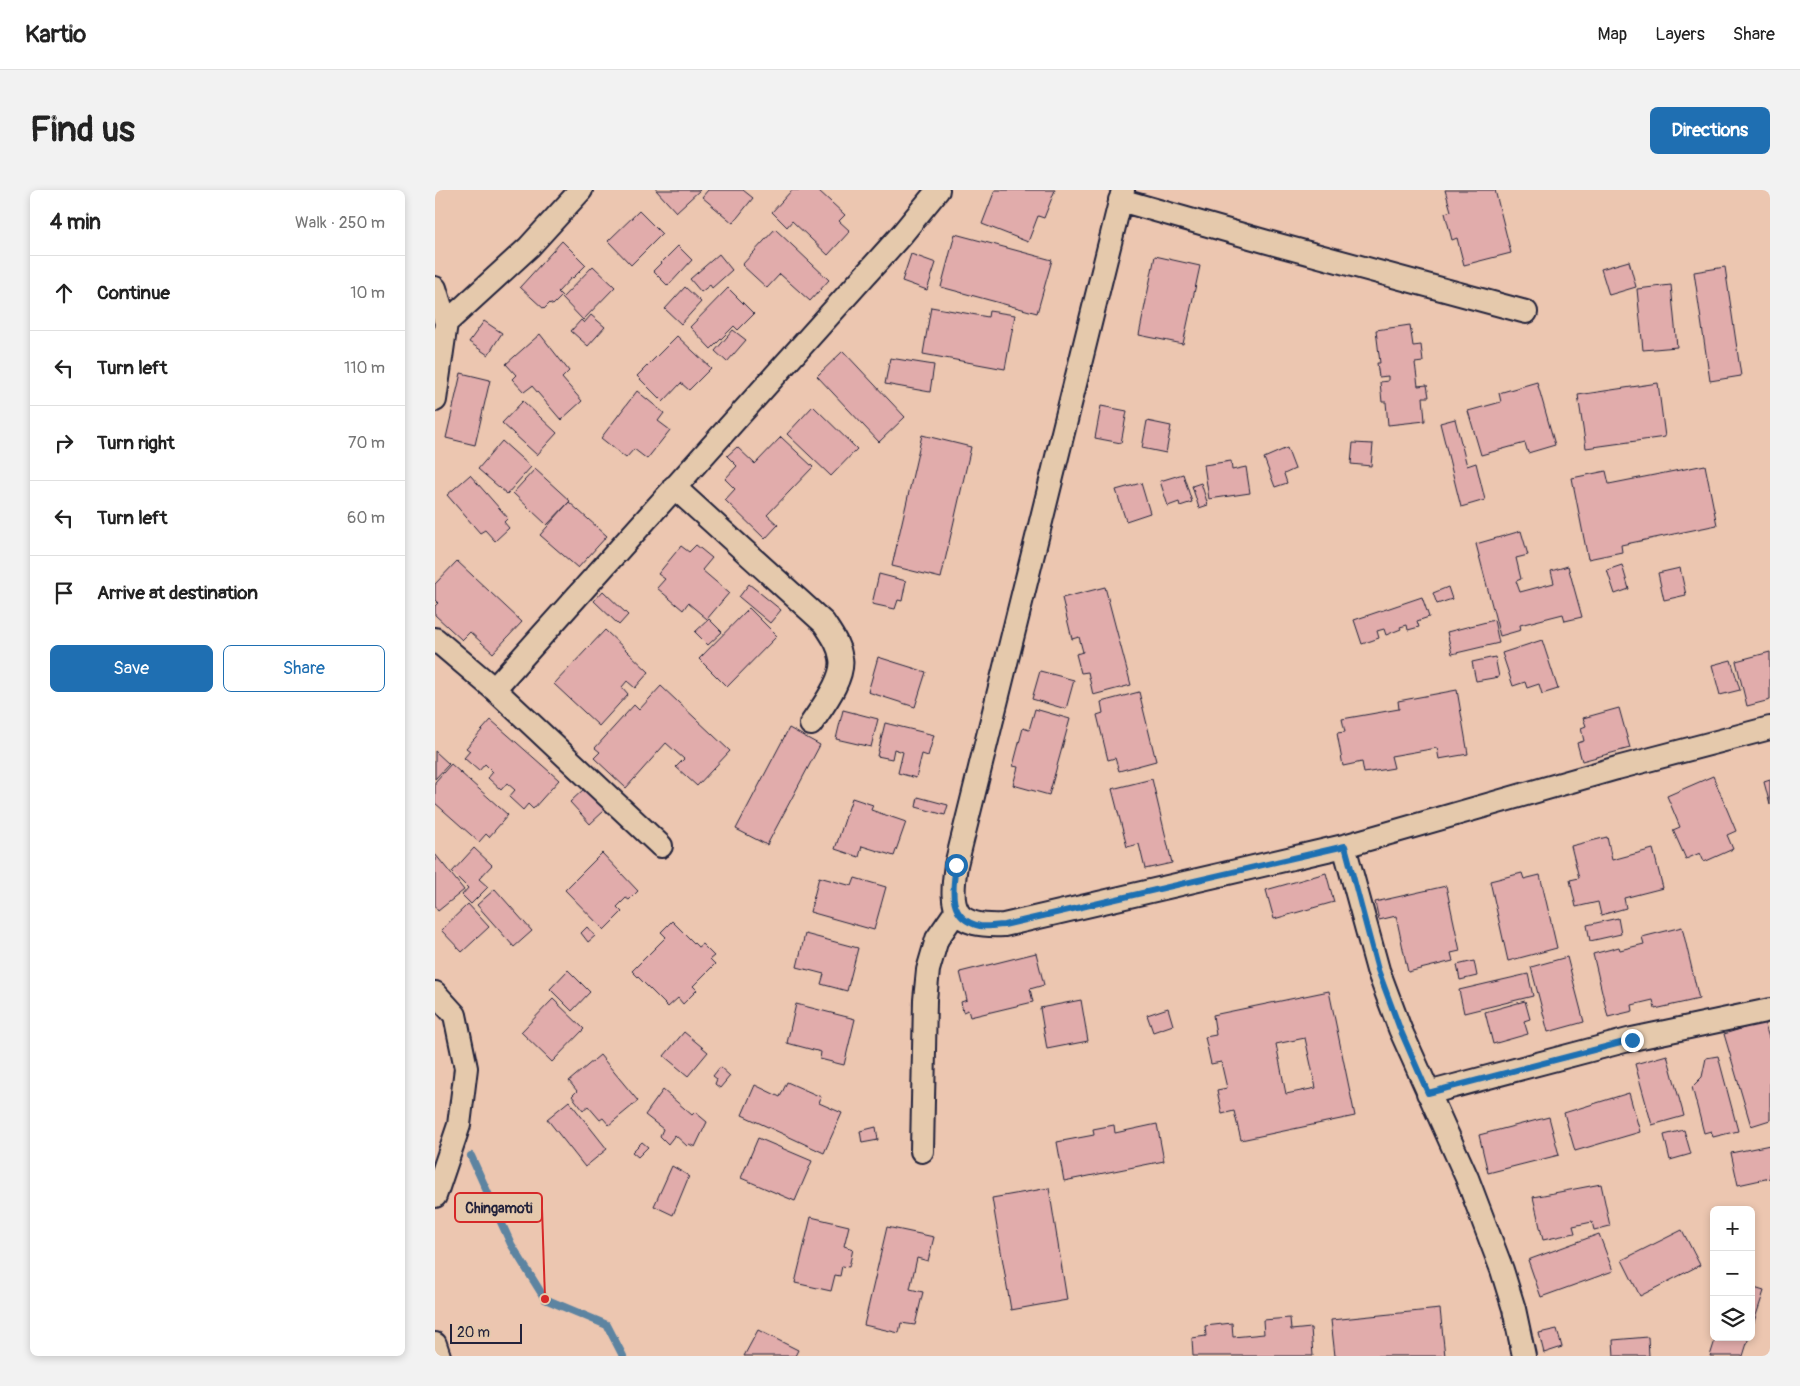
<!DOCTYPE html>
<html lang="en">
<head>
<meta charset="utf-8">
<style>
	body { margin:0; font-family:Pangolin,sans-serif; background:#f2f2f2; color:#222 }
	.controls { position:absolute; right:15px; bottom:15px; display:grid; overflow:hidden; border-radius:8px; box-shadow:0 2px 8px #0003 }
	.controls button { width:45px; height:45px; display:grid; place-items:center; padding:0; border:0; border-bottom:1px solid #e0e0e0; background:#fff; color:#222; font:25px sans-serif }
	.scale { position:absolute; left:15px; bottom:12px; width:72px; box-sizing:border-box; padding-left:5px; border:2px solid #22223b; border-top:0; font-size:14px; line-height:18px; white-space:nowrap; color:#22223b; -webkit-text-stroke:4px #e5c9ac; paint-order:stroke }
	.stop { position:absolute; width:15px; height:15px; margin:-11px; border:4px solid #1f6fb2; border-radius:50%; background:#fff }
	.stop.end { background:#1f6fb2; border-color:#fff; box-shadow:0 1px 5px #0008 }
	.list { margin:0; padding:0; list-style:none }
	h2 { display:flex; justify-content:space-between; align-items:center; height:65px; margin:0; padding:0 20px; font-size:21px }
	h2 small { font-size:16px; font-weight:400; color:#767676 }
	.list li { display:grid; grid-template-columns:32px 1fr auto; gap:15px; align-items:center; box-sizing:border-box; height:75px; padding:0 20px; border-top:1px solid #e0e0e0 }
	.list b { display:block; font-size:19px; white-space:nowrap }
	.list em { font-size:16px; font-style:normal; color:#767676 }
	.actions { display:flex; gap:10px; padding:15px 20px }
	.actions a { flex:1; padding:11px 0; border:1px solid #1f6fb2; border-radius:8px; text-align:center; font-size:18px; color:#1f6fb2 }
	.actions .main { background:#1f6fb2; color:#fff }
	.icon { flex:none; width:28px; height:28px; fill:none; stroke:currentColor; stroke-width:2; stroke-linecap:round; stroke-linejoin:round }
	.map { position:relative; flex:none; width:1335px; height:1166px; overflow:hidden; border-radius:8px }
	header { display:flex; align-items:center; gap:30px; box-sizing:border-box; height:70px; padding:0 25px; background:#fff; border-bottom:1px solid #e0e0e0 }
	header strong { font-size:24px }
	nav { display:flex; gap:28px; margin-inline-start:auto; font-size:18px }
	.intro { display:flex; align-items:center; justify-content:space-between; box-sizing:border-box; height:120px; padding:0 30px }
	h1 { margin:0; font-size:35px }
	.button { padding:12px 22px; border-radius:8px; background:#1f6fb2; color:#fff; font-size:18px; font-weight:700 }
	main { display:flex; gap:30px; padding:0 30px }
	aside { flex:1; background:#fff; border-radius:8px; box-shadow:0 2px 8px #0003 }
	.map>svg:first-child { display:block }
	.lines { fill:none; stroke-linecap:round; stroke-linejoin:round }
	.stream { stroke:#5d84a1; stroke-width:8 }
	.building { fill:#e1acab; stroke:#22223b; fill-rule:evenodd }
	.street-casing { stroke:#22223b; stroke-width:26 }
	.street { stroke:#e5c9ac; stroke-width:22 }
	.route { stroke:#1f6fb2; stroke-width:6 }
	.leader { fill:none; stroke:#d62828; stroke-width:2 }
	.callout-dot { fill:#d62828; stroke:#e5c9ac; stroke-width:2 }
	.callout { fill:#e5c9ac; stroke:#d62828; stroke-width:2 }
	.callout-label { font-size:14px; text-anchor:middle; font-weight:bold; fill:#22223b }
</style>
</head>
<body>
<header>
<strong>Kartio</strong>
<nav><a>Map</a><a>Layers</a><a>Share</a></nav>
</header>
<div class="intro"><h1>Find us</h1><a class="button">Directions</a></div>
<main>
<aside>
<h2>4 min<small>Walk · 250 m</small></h2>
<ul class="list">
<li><svg class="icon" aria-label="ahead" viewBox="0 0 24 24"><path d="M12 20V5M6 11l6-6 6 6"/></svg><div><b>Continue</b></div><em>10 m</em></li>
<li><svg class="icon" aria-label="left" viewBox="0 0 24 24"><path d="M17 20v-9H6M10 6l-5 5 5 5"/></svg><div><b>Turn left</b></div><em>110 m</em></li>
<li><svg class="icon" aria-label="right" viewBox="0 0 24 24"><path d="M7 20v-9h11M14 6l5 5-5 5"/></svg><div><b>Turn right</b></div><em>70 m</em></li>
<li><svg class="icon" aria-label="left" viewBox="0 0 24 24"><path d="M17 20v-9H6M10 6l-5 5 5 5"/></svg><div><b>Turn left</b></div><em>60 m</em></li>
<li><svg class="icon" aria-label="arrive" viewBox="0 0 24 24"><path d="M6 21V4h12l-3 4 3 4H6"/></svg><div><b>Arrive at destination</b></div></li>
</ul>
<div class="actions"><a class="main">Save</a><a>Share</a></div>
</aside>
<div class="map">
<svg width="1335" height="1166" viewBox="0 0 1335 1166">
	<rect width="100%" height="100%" fill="#ecc6b0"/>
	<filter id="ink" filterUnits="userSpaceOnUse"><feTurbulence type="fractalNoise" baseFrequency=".02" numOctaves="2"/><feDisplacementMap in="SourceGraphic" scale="10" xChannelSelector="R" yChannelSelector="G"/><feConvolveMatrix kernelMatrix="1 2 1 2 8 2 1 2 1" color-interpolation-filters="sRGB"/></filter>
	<g filter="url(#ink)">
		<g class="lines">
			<!-- stream -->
			<path class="stream" d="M36,966L76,1054L110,1109L172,1135L188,1166"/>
		</g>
		<!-- building -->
		<path class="building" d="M221,0H265L241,22Z
			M273,0H308L318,8L298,33L267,7Z
			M357,0H383L410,25L404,31L415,41L393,65L357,31L352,37L337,22Z
			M560,0H620L609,28L603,26L593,52L547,34Z
			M1010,0H1060L1076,63L1029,75L1022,48L1017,50L1010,23L1016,21Z
			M204,21L227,44L196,75L173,51Z
			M340,39L394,90L375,111L345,84L332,98L307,75Z
			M520,44L617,70L602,123L506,97Z
			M127,51L151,75L138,88L137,87L123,102L127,106L118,115L115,113L109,119L85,97Z
			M243,56L257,70L233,96L218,81Z
			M284,64L297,80L277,98L275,95L266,102L255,89Z
			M476,64L501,73L492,100L467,91Z
			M720,66L765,76L748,154L704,145Z
			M1194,71L1201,97L1174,105L1166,79Z
			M158,76L180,97L148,130L127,108Z
			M1290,77L1306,186L1275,191L1259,82Z
			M1236,95L1242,157L1208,160L1202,99Z
			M250,97L266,112L246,134L230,119Z
			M293,98L319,124L303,140L299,136L276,159L255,137Z
			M496,117L553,127L554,121L580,125L570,179L488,164Z
			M156,125L170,137L153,156L136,141L146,130L149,133Z
			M49,131L67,143L53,165L34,152Z
			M975,135L978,156L986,155L988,172L980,173L983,196L992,195L994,207H988L990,231L953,235L951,212H947L945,192L953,191V186L944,187L942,173H945L941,140Z
			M298,140L311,150L292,172L280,161Z
			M105,144L134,181L127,188L147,211L126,230L97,196L89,202L77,189L81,185L71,174Z
			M242,146L276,178L254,200L246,193L228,212L202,186Z
			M408,161L470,227L444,252L382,186Z
			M455,168L499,175L495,202L450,194Z
			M26,183L55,190L40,255L11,248Z
			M1102,192L1120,255L1093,263L1090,253L1046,265L1033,221L1066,212L1064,203Z
			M1223,193L1230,247L1151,258L1143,205Z
			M202,201L229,223L223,231L235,240L212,269L199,259L191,268L166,248Z
			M88,211L122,243L102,265L67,233Z
			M378,216L422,259L396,286L352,244Z
			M666,216L692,221L686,253L660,248Z
			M1020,229L1032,276L1041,273L1050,310L1026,317L1005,233Z
			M712,231L736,236L731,263L707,258Z
			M487,245L536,257L506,388L457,376Z
			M346,247L378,277L332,325L343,335L330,349L290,310L300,299L290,289L302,276L292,266L302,257L320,274Z
			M67,251L96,277L72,304L43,279Z
			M918,253L938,254L936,276L916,274Z
			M852,258L860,279L849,284L852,293L840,297L829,268Z
			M796,271L797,280L811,277L815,303L774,309L769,275Z
			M1270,275L1282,335L1186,355L1187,362L1153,369L1137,288L1171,281L1174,294Z
			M100,279L135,311L112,335L78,303Z
			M748,284L757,312L745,316L744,312L733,316L725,291Z
			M35,285L73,328L69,332L74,338L60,351L50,340L45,343L12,305Z
			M706,293L715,323L691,331L681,300Z
			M766,293L773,315L764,318L757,296Z
			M134,312L172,346L143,378L105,345Z
			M1086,341L1093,365L1081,368L1086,389L1081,391L1085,402L1119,393L1116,381L1133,376L1147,427L1130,431L1128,424L1085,435L1086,440L1065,446L1041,354Z
			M261,355L277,368L267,380L294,403L272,429L253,413L248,420L222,398L230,389L223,384L246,356L254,362Z
			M22,371L87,432L58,463L35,442L27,450L0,425V416L3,413L0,410V394Z
			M1187,375L1194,399L1180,404L1172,380Z
			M1245,378L1251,405L1229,410L1223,383Z
			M444,384L471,391L467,411L463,410L460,419L437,414Z
			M314,394L346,420L335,433L304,407Z
			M670,397L696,495L658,505L653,482L646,483L641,464L648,462L644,447L637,449L627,408Z
			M1013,397L1017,409L1002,414L998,403Z
			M168,401L193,425L184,435L159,411Z
			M987,407L994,427L982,431L984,437L973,440L972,435L965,437L966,439L951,445L949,439L942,441L944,448L927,454L919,430Z
			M314,418L342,446L292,497L264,469Z
			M274,429L287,442L273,455L260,442Z
			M1059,430L1064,453L1017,464L1012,442Z
			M170,440L214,482L200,498L192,491L187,497L193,504L164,536L119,494Z
			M1107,450L1123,499L1107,504L1104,494L1092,498L1090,492L1078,496L1067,463Z
			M1335,462V510L1312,516L1301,471Z
			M443,467L491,482L480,517L433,502Z
			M1060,467L1064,487L1041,491L1037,472Z
			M1296,470L1305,500L1285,505L1277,475Z
			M605,481L639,490L631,519L597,509Z
			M226,496L295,561L262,596L241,577L249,569L231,553L191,598L159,568L165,562L160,558L199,515L204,520Z
			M1022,500L1033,564L1004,569L1002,558L956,566L959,578L929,583L927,572L908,576L902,543L910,542L907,529L964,519L963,511Z
			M704,502L721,571L684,581L680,568L673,570L662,525L668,523L666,512Z
			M1184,518L1195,558L1147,571L1142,553L1149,551L1146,538L1151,536L1148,528Z
			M600,519L635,529L614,605L578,595L583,577L578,576L588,538L594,540Z
			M408,520L443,529L436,557L401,549Z
			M56,530L124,590L98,619L93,614L88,620L74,607L80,600L72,593L66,600L53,588L58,582L50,574L44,581L29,568L35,561L31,558Z
			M450,533L499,545L493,566L487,564L481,588L463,583L468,562L459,559L457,569L442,566Z
			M354,538L385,555L332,655L301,639Z
			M0,561L14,574L0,589Z
			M16,574L73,625L54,647L51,644L44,652L0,613V592Z
			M1278,586L1301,641L1292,645L1298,659L1269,672L1265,663L1251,669L1238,640L1245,637L1232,606Z
			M717,589L737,673L710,679L704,654L692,657L677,599Z
			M1335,590V615L1329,592Z
			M150,598L170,620L155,634L135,612Z
			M483,607L513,615L510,625L481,617Z
			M417,608L438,615L436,620L471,632L459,666L427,656L424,667L400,659Z
			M1172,647L1177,670L1218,659L1228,698L1189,708L1191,718L1166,725L1163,712L1141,717L1135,690L1144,688L1136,656Z
			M39,658L57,675L44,689L53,697L36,714L27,705L33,698L17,682Z
			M167,663L203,701L194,710L191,708L182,717L187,722L169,740L130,700Z
			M0,664L29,700L3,721L0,717Z
			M891,683L899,712L839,729L831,700Z
			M1087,683L1089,689L1105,685L1122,758L1073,771L1055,691Z
			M384,687L417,696L420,688L451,697L439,740L375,722Z
			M1011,696L1025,761L1016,763L1018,771L973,782L961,726L944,730L940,712Z
			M60,699L97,741L79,757L42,715Z
			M33,714L54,737L27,762L6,740Z
			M1183,728L1186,744L1155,751L1152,735Z
			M237,731L263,757L267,754L279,766L275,769L280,774L258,796L262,800L248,814L243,808L233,817L197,781L231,747L226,742Z
			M152,737L160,746L153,752L146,743Z
			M1247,737L1264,809L1220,819L1218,810L1197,815L1198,821L1173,827L1158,764L1184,757L1185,760L1209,754L1207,747Z
			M370,744L423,758L412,801L386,794L389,784L362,777Z
			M601,763L609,795L595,799L598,812L535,827L533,820L528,822L526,812L532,810L525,782Z
			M1132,767L1149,832L1113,842L1096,777Z
			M1039,771L1042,786L1025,790L1022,775Z
			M133,780L155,802L137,821L115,799Z
			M1093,784L1098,806L1029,823L1024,800Z
			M894,801L920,926L806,950L799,921L787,924L782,900L792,898L786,872L776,874L770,847L781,845L778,825ZM870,848L881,898L851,904L841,854Z
			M118,809L149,839L117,872L86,842Z
			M646,810L653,851L612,859L605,818Z
			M1090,811L1095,829L1089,831L1093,844L1058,854L1050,822Z
			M361,814L420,829L409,875L385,869L386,862L352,853Z
			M733,818L738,835L718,842L712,825Z
			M1329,832L1335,851V930L1316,936L1289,844Z
			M249,842L273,862L253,886L229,866Z
			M165,865L203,911L174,935L168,928L165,930L153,916L148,920L137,906L142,901L134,891Z
			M1232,865L1249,926L1217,935L1200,874Z
			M1283,866L1303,941L1278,947L1276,941L1269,943L1257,897L1267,887L1271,868Z
			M285,877L295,886L285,898L280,894L282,889L278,886Z
			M352,892L386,907L384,913L407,923L389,963L307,925L320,895L345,907Z
			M228,900L257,925L260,922L272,932L260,957L254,954L252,956L240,945L233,954L225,946L228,939L210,925Z
			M1194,903L1205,942L1140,961L1129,923Z
			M134,911L172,959L150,977L112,929Z
			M1114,927L1124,965L1053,983L1044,945Z
			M722,934L729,971L629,991L622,952L659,945L658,939L679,935L680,943Z
			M441,937L443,950L427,953L425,941Z
			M1249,940L1256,964L1235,970L1229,945Z
			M323,948L377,971L360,1011L306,988Z
			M207,952L213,957L203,967L197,962Z
			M1335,955V988L1303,995L1296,963Z
			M237,976L254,986L238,1025L219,1016Z
			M1166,994L1175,1036L1159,1040L1157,1032L1138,1036L1140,1043L1108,1050L1098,1007Z
			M614,998L632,1110L576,1120L557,1008Z
			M376,1027L414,1036L409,1056L418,1059L414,1077L407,1076L405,1086L400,1085L396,1101L360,1093Z
			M452,1037L499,1047L493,1071L482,1068L475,1099L488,1102L480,1135L466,1133L464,1143L429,1135Z
			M1247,1040L1265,1075L1205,1106L1187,1070Z
			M1164,1044L1178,1081L1106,1107L1093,1070Z
			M1316,1097L1329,1101L1316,1141Z
			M1005,1119L1010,1166H900L896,1130Z
			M855,1128L856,1140L876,1138L878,1166H758L757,1148L771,1146L770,1136L797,1133L798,1147L829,1144L828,1130Z
			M1122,1139L1127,1157L1109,1163L1104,1143Z
			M323,1140L363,1160L360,1166H309Z
			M1213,1147L1214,1166H1179L1178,1150Z
			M1281,1147H1314L1308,1166H1275Z"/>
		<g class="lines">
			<!-- street casing -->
			<g class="street-casing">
				<path id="street" d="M688,0L521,675C514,722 519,737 569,735L909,656L1182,578L1335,538
					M685,10L829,51L1091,122
					M0,98L11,133L0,210
					M11,133L94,57L146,0
					M239,297L389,433C396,444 404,454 406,468C410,488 387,517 376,534
					M0,449L59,499L226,656
					M59,499L467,44L503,0
					M909,656L943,780L965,839L1032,988L1067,1080L1079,1119L1089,1166
					M0,803L20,825L31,878L24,935L0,1006
					M993,903L1197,849L1335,820
					M487,961L490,810L493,780L502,749L522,720
					M0,1154L4,1166"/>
			</g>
			<!-- street -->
			<use href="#street" class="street"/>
		</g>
	</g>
	<g class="lines" filter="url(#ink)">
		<!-- route -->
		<path class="route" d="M521,675C517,701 513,729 545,736C553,737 561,735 569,735L910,656L943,780L965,839L993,903L1197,850"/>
	</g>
	<!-- callouts -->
	<path class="leader" d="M110 1109L107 1018"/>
	<circle class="callout-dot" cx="110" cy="1109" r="5"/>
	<rect class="callout" x="20" y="1003" width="87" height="29" rx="5"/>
	<g class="callout-label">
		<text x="64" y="1023">Chingamoti</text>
	</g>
</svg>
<div class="controls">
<button>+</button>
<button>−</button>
<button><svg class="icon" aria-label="layers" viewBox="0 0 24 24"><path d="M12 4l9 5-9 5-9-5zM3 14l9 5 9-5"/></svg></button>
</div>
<div class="scale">20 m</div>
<div class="stop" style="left:521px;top:675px"></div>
<div class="stop end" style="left:1197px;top:850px"></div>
</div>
</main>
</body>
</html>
